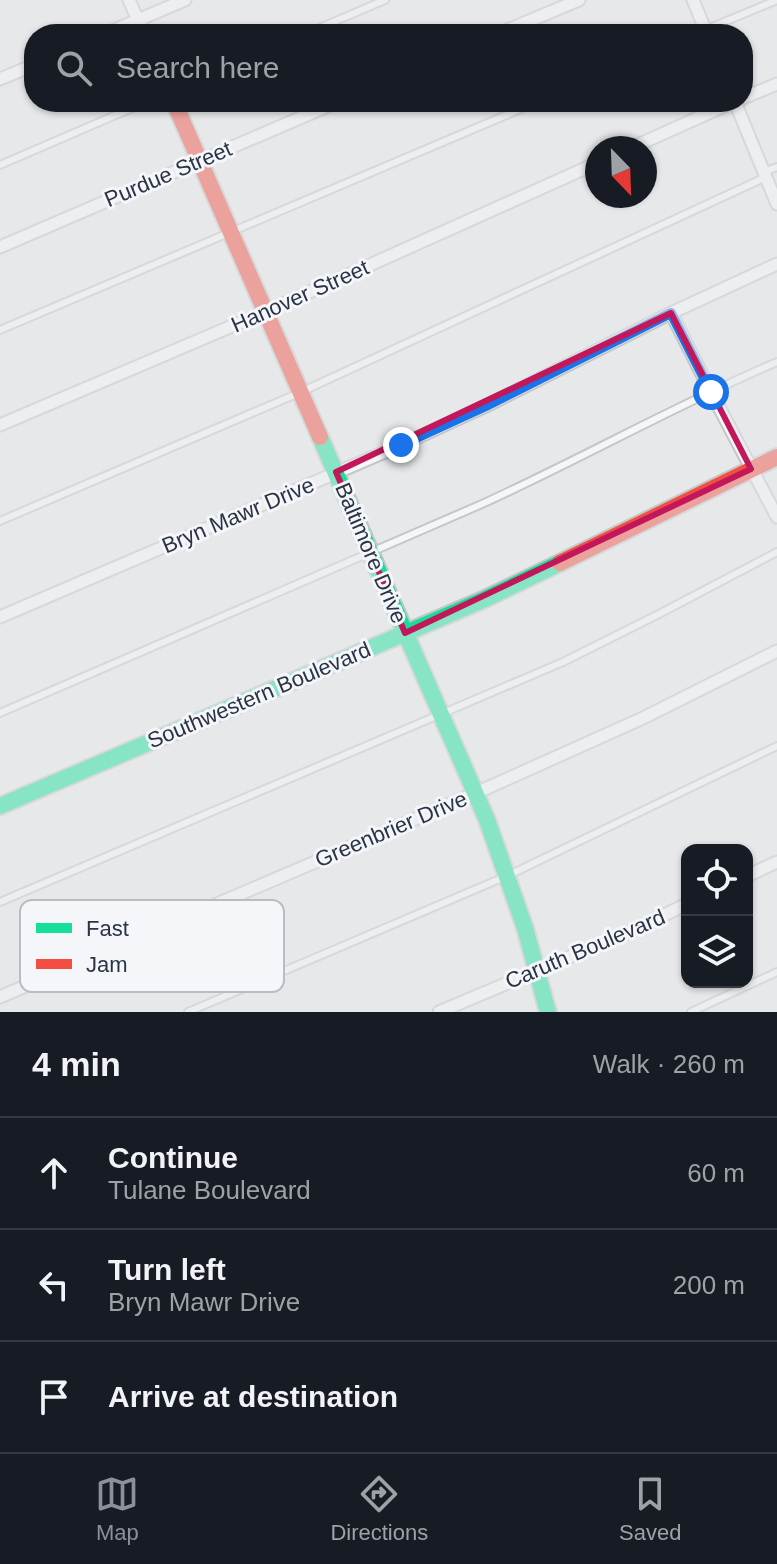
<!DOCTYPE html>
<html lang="en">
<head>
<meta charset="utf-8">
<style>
	body { margin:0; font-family:Helvetica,sans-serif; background:#20242c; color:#f1f3f6 }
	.controls { position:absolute; right:24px; bottom:24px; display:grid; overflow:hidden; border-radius:16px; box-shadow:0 2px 6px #0004 }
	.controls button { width:72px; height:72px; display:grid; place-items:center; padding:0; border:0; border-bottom:2px solid #363941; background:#171b24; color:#f1f3f6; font:40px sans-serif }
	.compass { position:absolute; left:585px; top:136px; width:72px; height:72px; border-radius:50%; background:#171b24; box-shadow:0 2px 6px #0004; rotate:157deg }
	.stop { position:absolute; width:24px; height:24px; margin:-18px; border:6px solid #1a73e8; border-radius:50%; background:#fff }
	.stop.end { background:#1a73e8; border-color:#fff; box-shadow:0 2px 8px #0008 }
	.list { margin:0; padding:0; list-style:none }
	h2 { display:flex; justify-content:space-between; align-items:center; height:104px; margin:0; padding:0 32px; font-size:34px }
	h2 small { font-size:26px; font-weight:400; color:#9ea1a6 }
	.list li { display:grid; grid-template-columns:52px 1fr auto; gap:24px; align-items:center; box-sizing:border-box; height:112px; padding:0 32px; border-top:2px solid #363941 }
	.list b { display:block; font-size:30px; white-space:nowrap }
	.list p { margin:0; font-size:26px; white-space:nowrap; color:#9ea1a6 }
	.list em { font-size:26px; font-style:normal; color:#9ea1a6 }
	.icon { flex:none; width:44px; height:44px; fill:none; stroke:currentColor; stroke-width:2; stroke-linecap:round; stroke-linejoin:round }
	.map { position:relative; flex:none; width:777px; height:1012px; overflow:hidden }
	.search { position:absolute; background:#171b24; box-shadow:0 2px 6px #0004; left:24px; right:24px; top:24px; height:88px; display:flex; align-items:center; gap:20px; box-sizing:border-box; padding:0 28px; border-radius:32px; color:#9ea1a6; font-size:30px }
	.sheet { height:440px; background:#171b24 }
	nav { display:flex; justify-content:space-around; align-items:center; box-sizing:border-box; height:112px; border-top:2px solid #363941; background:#171b24; font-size:22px; color:#9ea1a6 }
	nav a { display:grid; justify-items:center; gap:4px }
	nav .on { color:#8c9099 }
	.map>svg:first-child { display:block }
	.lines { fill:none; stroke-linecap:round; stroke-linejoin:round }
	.lane-casing { stroke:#c4c6c8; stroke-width:10 }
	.street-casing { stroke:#c4c6c8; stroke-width:15 }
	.fast-casing { stroke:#c4c6c8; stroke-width:20 }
	.jam-casing { stroke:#c4c6c8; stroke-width:20 }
	.lane { stroke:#f5f6f7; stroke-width:6 }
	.street { stroke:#f5f6f7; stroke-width:11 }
	.fast { stroke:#16e098; stroke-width:16 }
	.jam { stroke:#f24e42; stroke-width:16 }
	.route { stroke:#1a73e8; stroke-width:10 }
	.marked { fill:none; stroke:#c2185b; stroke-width:6; stroke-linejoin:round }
	.labels { text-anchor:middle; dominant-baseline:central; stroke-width:6; stroke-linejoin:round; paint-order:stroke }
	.street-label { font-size:22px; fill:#2b3445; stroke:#f4f6f9 }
	.key { fill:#f4f6f9; stroke:#b8bcc3; stroke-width:2 }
	.key-label { font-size:22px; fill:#2b3445 }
</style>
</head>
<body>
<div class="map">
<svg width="777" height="1012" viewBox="0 0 777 1012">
	<rect width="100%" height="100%" fill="#e6e8ea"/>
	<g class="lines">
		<!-- lane casing -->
		<g class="lane-casing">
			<path id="lane" d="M305,34L385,0
				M695,34L777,0
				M0,165L146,102
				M764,172L777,167
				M0,330L537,102
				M0,521L301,392L766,177
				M0,713L482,504C581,459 676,405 777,362
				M0,902L563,662L659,614L777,552
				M188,1012L509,875L777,746
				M691,1012L777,972"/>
		</g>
		<!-- street casing -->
		<g class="street-casing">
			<path id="street" d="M129,0L144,34
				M693,0L707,34
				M105,34L185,0
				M498,34L579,0
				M0,79L34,65
				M743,98L777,84
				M735,102L777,204
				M631,148L733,102
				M0,247L337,102
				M671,313L711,392L777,517
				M0,425L265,312L597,163
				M0,617L401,445L486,406L671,313L777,264
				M747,876L777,862
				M0,997L476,793L643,718L777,651
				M439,1012L631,931L687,904"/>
		</g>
		<!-- fast casing -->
		<g class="fast-casing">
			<path id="fast" d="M320,437L487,820L525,928L548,1012
				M0,806L483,600L560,563"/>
		</g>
		<!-- jam casing -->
		<g class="jam-casing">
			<path id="jam" d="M174,102L320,437
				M560,563L777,457"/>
		</g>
		<!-- lane -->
		<use href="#lane" class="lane"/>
		<!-- street -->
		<use href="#street" class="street"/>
		<!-- fast -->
		<use href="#fast" class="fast"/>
		<!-- jam -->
		<use href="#jam" class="jam"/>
	</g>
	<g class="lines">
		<!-- route -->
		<path class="route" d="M401,445L486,406L671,313L711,392"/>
	</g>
	<!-- marked area -->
	<path d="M0 0H777V1012H0ZM671,313L751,469L405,633L336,472Z" fill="#e6e8ea" fill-opacity=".55" fill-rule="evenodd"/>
	<path class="marked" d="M671,313L751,469L405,633L336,472Z"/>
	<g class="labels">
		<!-- street labels -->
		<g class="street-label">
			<text transform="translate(168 174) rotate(-23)">Purdue Street</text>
			<text transform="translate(300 296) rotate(-24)">Hanover Street</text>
			<text transform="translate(238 515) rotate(-23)">Bryn Mawr Drive</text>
			<text transform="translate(371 553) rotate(67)">Baltimore Drive</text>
			<text transform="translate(259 695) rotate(-23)">Southwestern Boulevard</text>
			<text transform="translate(391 829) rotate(-23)">Greenbrier Drive</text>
			<text transform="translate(585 949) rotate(-23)">Caruth Boulevard</text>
		</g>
	</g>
	<!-- legend -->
	<rect x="20" y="900" width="264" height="92" rx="12" class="key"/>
	<rect x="36" y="923" width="36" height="10" fill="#16e098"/>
	<rect x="36" y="959" width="36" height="10" fill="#f24e42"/>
	<g class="key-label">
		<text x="86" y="936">Fast</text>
		<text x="86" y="972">Jam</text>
	</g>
</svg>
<div class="controls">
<button><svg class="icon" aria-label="locate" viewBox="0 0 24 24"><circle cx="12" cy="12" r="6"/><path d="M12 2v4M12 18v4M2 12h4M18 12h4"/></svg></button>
<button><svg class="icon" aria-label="layers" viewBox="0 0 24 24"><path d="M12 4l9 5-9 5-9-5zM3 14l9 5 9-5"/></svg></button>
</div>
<svg class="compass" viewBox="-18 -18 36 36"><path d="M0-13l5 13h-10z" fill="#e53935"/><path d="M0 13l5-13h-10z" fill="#9ea1a6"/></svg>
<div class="stop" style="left:711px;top:392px"></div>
<div class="stop end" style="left:401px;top:445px"></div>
<div class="search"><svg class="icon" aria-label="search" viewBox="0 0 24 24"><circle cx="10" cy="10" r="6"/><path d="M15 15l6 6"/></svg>Search here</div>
</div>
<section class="sheet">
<h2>4 min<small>Walk · 260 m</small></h2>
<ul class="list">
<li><svg class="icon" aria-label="ahead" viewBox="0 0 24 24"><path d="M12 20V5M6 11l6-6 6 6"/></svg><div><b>Continue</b><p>Tulane Boulevard</p></div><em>60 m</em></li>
<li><svg class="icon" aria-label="left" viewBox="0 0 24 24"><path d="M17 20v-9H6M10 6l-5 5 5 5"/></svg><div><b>Turn left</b><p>Bryn Mawr Drive</p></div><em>200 m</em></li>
<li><svg class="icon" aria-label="arrive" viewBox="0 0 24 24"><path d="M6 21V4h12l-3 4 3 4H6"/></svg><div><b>Arrive at destination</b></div></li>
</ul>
</section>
<nav>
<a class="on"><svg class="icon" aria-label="map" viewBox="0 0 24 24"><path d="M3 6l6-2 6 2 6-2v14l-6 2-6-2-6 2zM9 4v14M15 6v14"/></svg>Map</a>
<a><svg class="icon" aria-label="directions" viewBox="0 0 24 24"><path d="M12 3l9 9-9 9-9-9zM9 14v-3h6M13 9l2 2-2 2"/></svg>Directions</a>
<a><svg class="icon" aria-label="saved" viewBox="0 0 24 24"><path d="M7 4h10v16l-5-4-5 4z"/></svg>Saved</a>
</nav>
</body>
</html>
